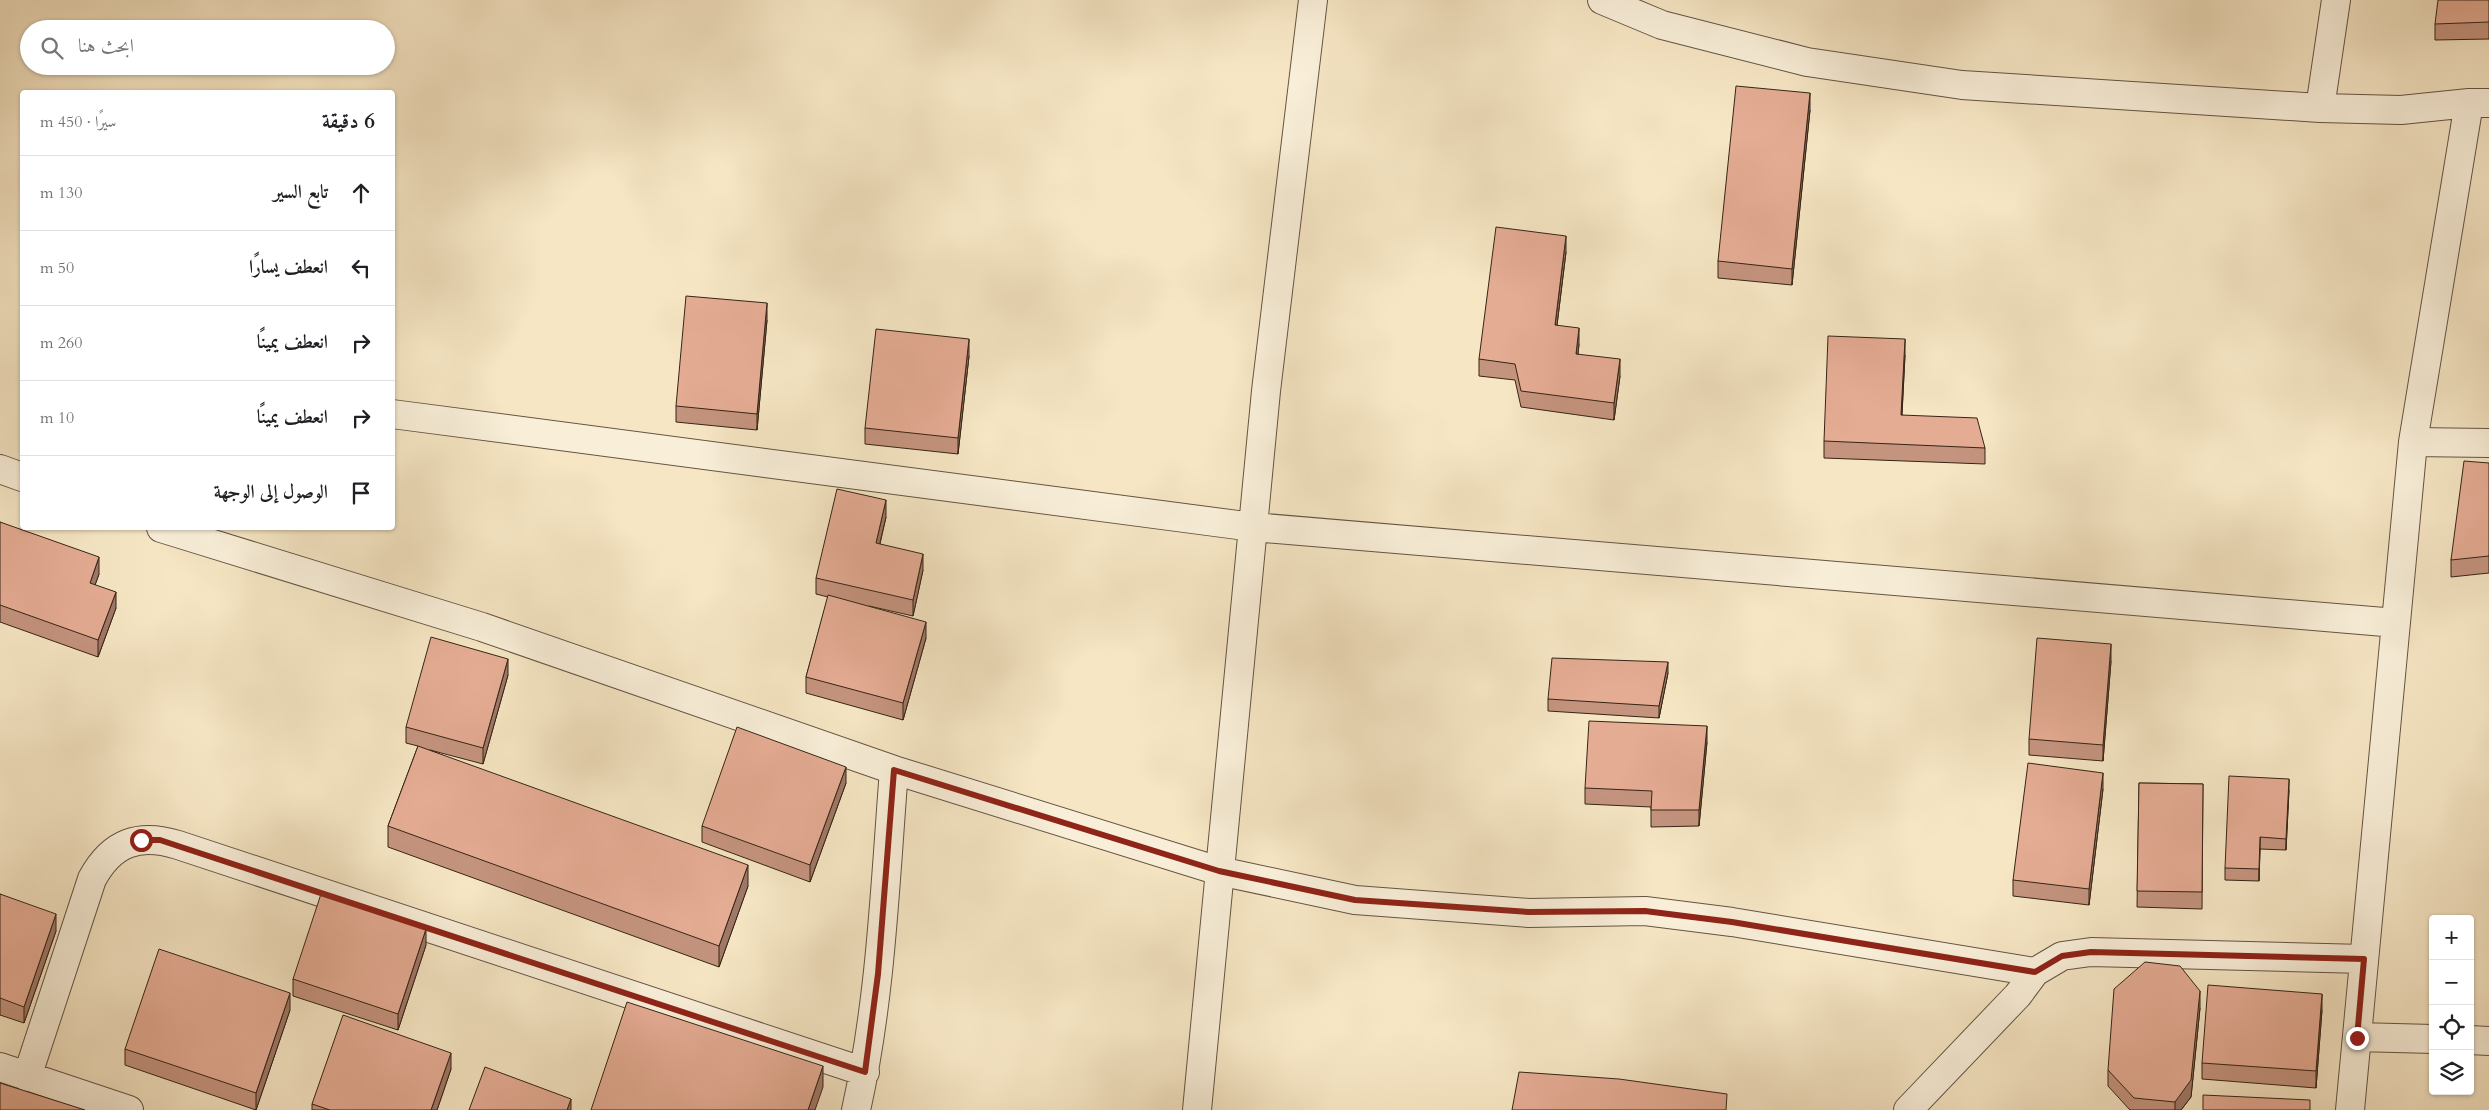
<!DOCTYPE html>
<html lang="ar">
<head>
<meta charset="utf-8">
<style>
	body { margin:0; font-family:Cardo,Amiri,serif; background:#f2f2f2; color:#202124; direction:rtl }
	.controls { position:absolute; right:15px; bottom:15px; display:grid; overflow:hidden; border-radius:5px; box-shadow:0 1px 4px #0004 }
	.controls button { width:45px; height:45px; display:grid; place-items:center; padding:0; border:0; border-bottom:1px solid #e0e0e0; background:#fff; color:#202124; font:25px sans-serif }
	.stop { position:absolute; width:15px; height:15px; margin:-11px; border:4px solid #8f2418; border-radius:50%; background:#fff }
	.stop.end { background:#8f2418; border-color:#fff; box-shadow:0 1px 5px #0008 }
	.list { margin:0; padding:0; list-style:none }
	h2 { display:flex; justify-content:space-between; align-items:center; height:65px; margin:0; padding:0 20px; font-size:21px }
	h2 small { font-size:16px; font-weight:400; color:#757577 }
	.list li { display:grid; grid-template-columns:32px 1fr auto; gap:15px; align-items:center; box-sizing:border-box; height:75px; padding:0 20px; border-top:1px solid #e0e0e0 }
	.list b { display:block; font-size:19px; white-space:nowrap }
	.list em { font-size:16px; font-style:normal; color:#757577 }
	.icon { flex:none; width:28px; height:28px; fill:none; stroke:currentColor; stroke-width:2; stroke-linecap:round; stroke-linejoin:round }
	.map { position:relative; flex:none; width:2489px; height:1110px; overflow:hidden; direction:ltr }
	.search { position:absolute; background:#fff; box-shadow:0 1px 4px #0004; left:20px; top:20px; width:375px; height:55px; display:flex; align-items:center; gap:12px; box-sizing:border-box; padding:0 18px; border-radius:28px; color:#757577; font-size:19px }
	.panel { position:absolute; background:#fff; box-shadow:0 1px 4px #0004; left:20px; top:90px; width:375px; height:440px; border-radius:5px; direction:rtl }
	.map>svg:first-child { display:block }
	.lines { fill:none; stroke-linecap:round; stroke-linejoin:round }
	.minor-casing { stroke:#655442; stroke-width:30 }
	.minor { stroke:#f9efd9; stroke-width:28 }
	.wall { fill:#c5947f; stroke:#352416 }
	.shaded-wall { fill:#a07868; stroke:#352416 }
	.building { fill:#e5ac94; stroke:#352416 }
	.route { stroke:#8f2418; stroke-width:6 }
</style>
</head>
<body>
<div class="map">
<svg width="2489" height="1110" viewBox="0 0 2489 1110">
	<rect width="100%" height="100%" fill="#f6e6c4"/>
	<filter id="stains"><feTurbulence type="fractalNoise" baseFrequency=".004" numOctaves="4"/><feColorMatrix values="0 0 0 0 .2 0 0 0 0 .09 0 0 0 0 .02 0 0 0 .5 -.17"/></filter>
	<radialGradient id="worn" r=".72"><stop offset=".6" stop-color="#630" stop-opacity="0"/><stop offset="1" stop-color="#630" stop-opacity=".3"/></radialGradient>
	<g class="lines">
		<!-- minor casing -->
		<g class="minor-casing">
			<path id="minor" d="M1602,0L1662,25L1807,62L1962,85L2320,108L2401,110L2469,103H2489
				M2320,108L2336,0
				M392,414L1253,527L2396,623
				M2413,442L2489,443
				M0,469L22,477
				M161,528L482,627L894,770L1219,871L1355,900L1529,913L1645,911L1732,922L2035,972
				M2357,1037L2433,1039
				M2470,1040L2489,1041
				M0,1067L129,1110
				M27,1077L92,879C112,842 139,833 178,845L865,1072
				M856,1110C881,999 885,884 894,770
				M1197,1110L1266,391L1313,0
				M1908,1110L2018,995L2035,972L2062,956L2091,952L2364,959
				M2350,1110L2413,442L2469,103"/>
		</g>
		<!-- minor -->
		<use href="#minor" class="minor"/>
	</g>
	<!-- wall -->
	<path class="wall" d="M2489,0V39L2435,40V24Z
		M1810,110L1792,285L1718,278V261Z
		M1566,252L1557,325L1579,344L1578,354L1620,376L1614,420L1521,407L1515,380L1479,376V359Z
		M767,320L757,430L676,422V406Z
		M1905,355L1902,415L1985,448V464L1824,458V441Z
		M969,356L958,454L865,444V428Z
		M2489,463V573L2451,577V560Z
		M886,517L880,544L923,570L913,616L869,606L926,638L903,720L806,693V677L828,597L816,594V578Z
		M0,522L99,574L95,585L116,608L98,657L0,622Z
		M2111,661L2103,761L2029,755V739Z
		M1668,673L1659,718L1548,711V699Z
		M508,675L483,764L430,750L748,886L719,967L388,847V826L418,746L406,743V727Z
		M1707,742L1699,826L1651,827V807L1585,804V788Z
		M846,783L810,882L702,842V826Z
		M2139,783L2203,784L2202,909L2137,907Z
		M2103,789L2089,905L2013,896V880Z
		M2289,790L2286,850L2260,849L2259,881L2225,880V868Z
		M0,894L56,931L24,1023L0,1015Z
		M426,945L398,1030L293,996V979Z
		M2200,1008L2191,1097L2181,1110H2130L2108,1086V1070Z
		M290,1010L256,1110L125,1065V1049Z
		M2322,1010L2316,1088L2202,1079V1063Z
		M451,1069L437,1110H312V1104Z"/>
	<!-- shaded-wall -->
	<path class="shaded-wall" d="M1810,93V110L1792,285V269Z
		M1566,236V252L1555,341V325Z
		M767,303V320L757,430V414Z
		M1579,328V344L1576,370V354Z
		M969,339V356L958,454V438Z
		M1905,339V355L1901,431V415Z
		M1620,359V376L1614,420V403Z
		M886,500V517L876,559V543Z
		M923,554V570L913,616V600Z
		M99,557V574L90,599V583Z
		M116,592V608L98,657V640Z
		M926,622V638L903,720V703Z
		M2111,644V661L2103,761V745Z
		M508,659V675L483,764V748Z
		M1668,662V673L1659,718V706Z
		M1707,726V742L1699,826V810Z
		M846,767V783L810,882V865Z
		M2103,773V789L2089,905V889Z
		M2289,779V790L2286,850V839Z
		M2260,837V849L2259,881V869Z
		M748,865V886L719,967V946Z
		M56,914V931L24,1023V1007Z
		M426,929V945L398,1030V1014Z
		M2200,991V1008L2191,1097L2181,1110H2175V1102Z
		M290,993V1010L256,1110V1093Z
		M2322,994V1010L2316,1088V1071Z
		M451,1053V1069L437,1110H431Z
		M823,1066V1087L815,1110H808Z
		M571,1099V1110H567Z"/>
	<!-- building -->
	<path class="building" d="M2438,0H2489V22L2435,24Z
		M1736,86L1810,93L1792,269L1718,261Z
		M1496,227L1566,236L1555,325L1579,328L1576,354L1620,359L1614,403L1521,391L1515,364L1479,359Z
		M686,296L767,303L757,414L676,406Z
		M876,329L969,339L958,438L865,428Z
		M1828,336L1905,339L1901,415L1977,418L1985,448L1824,441Z
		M2464,461L2489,463V556L2451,560Z
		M837,489L886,500L876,543L923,554L913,600L816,578Z
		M0,522L99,557L90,583L116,592L98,640L0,605Z
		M828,595L926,622L903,703L806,677Z
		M431,637L508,659L483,748L406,727Z
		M2037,638L2111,644L2103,745L2029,739Z
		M1552,658L1668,662L1659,706L1548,699Z
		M1589,721L1707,726L1699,810H1651L1652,791L1585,788Z
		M737,727L846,767L810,865L702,826Z
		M418,746L748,865L719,946L388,826Z
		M2028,763L2103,773L2089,889L2013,880Z
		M2229,776L2289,779L2286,839L2260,837L2259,869L2225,868Z
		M2139,783L2203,784L2202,892L2137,891Z
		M0,894L56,914L24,1007L0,998Z
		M321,894L426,929L398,1014L293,979Z
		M159,949L290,993L256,1093L125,1049Z
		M2145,962L2180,966L2200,991L2191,1080L2175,1102L2134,1098L2108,1070L2114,989Z
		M2208,985L2322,994L2316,1071L2202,1063Z
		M627,1002L823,1066L808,1110H591Z
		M343,1015L451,1053L431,1110H330L312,1104Z
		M485,1067L571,1099L567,1110H469Z
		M1519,1072L1619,1079L1727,1094L1726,1110H1512Z
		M0,1083L85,1110H0Z
		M2203,1095L2310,1100V1110H2203Z"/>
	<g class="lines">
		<!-- route -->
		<path class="route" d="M141,840H160L178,846L865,1072L878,974L894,770L1219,871L1355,900L1529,912L1645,911L1732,922L2035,972L2062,956L2091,952L2364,959L2357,1038"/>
	</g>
	<rect width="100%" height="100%" filter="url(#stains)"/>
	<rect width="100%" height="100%" fill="url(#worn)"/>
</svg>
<div class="controls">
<button>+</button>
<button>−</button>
<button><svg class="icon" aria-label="locate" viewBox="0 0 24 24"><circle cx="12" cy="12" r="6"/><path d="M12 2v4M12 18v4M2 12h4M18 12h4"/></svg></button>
<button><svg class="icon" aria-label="layers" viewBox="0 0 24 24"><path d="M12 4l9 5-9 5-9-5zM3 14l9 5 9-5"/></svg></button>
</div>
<div class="stop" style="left:141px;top:840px"></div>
<div class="stop end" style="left:2357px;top:1038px"></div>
<div class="search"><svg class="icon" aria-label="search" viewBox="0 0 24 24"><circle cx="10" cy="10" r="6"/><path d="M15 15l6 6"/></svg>ابحث هنا</div>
<section class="panel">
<h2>6 دقيقة<small>سيرًا · 450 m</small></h2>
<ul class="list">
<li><svg class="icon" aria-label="ahead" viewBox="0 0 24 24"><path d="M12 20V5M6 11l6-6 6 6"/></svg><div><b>تابع السير</b></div><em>130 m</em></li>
<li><svg class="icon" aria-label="left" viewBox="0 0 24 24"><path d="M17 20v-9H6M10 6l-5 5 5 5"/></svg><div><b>انعطف يسارًا</b></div><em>50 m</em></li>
<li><svg class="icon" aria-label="right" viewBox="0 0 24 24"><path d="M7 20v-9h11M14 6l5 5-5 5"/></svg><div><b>انعطف يمينًا</b></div><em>260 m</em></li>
<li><svg class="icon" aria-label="right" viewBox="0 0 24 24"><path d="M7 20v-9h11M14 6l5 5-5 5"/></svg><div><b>انعطف يمينًا</b></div><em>10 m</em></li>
<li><svg class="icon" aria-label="arrive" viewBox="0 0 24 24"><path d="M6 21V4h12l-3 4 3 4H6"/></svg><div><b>الوصول إلى الوجهة</b></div></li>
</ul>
</section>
</div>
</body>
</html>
